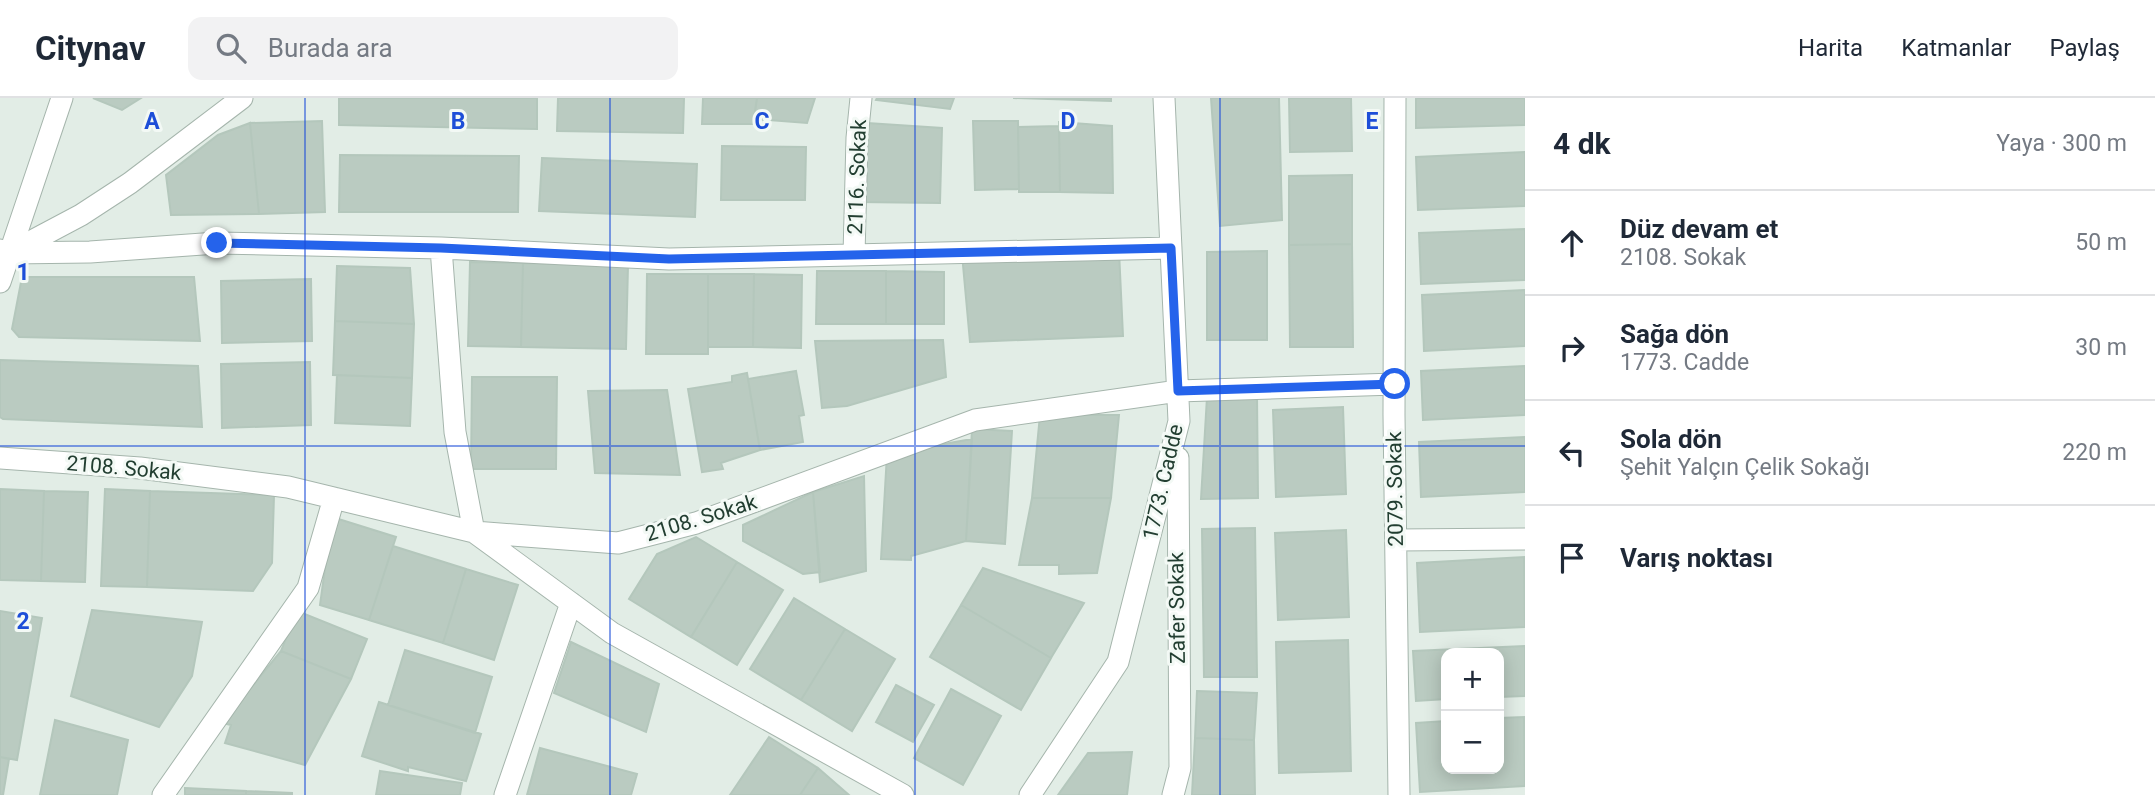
<!DOCTYPE html>
<html lang="tr">
<head>
<meta charset="utf-8">
<style>
	body { margin:0; font-family:Roboto,sans-serif; background:#f2f2f3; color:#1f2937 }
	.controls { position:absolute; right:21px; bottom:21px; display:grid; overflow:hidden; border-radius:14px; box-shadow:0 4px 18px #0003 }
	.controls button { width:63px; height:63px; display:grid; place-items:center; padding:0; border:0; border-bottom:2px solid #e0e1e3; background:#fff; color:#1f2937; font:35px sans-serif }
	.stop { position:absolute; width:21px; height:21px; margin:-16px; border:5px solid #2563eb; border-radius:50%; background:#fff }
	.stop.end { background:#2563eb; border-color:#fff; box-shadow:0 2px 7px #0008 }
	.list { margin:0; padding:0; list-style:none }
	h2 { display:flex; justify-content:space-between; align-items:center; height:91px; margin:0; padding:0 28px; font-size:30px }
	h2 small { font-size:23px; font-weight:400; color:#747a83 }
	.list li { display:grid; grid-template-columns:46px 1fr auto; gap:21px; align-items:center; box-sizing:border-box; height:105px; padding:0 28px; border-top:2px solid #e0e1e3 }
	.list b { display:block; font-size:26px; white-space:nowrap }
	.list p { margin:0; font-size:23px; white-space:nowrap; color:#747a83 }
	.list em { font-size:23px; font-style:normal; color:#747a83 }
	.icon { flex:none; width:38px; height:38px; fill:none; stroke:currentColor; stroke-width:2; stroke-linecap:round; stroke-linejoin:round }
	.map { position:relative; flex:none; width:1525px; height:697px; overflow:hidden }
	header { display:flex; align-items:center; gap:42px; box-sizing:border-box; height:98px; padding:0 35px; background:#fff; border-bottom:2px solid #e0e1e3 }
	header strong { font-size:33px }
	nav { display:flex; gap:38px; margin-inline-start:auto; font-size:24px }
	.search { width:490px; height:63px; background:#f2f2f3; display:flex; align-items:center; gap:18px; box-sizing:border-box; padding:0 24px; border-radius:14px; color:#747a83; font-size:26px }
	main { display:flex }
	aside { flex:1; background:#fff }
	.map>svg:first-child { display:block }
	.building { fill:#bacbc1; stroke:#b4c7bc; stroke-width:2 }
	.lines { fill:none; stroke-linecap:round; stroke-linejoin:round }
	.minor-casing { stroke:#a5b5ac; stroke-width:23 }
	.tertiary-casing { stroke:#a5b5ac; stroke-width:23 }
	.minor { stroke:#fff; stroke-width:21 }
	.tertiary { stroke:#fff; stroke-width:21 }
	.route { stroke:#2563eb; stroke-width:9 }
	.grid { fill:none; stroke:#1d4ed8; stroke-width:2; stroke-opacity:0.55 }
	.labels { text-anchor:middle; dominant-baseline:central; stroke-width:6; stroke-linejoin:round; paint-order:stroke }
	.street-label { font-size:21px; fill:#223e31; stroke:#f3f9f5 }
	.grid-label { font-size:23px; text-anchor:middle; font-weight:bold; fill:#1d4ed8; stroke:#f3f9f5; stroke-width:6; stroke-linejoin:round; paint-order:stroke }
</style>
</head>
<body>
<header>
<strong>Citynav</strong>
<div class="search"><svg class="icon" aria-label="search" viewBox="0 0 24 24"><circle cx="10" cy="10" r="6"/><path d="M15 15l6 6"/></svg>Burada ara</div>
<nav><a>Harita</a><a>Katmanlar</a><a>Paylaş</a></nav>
</header>
<main>
<div class="map">
<svg width="1525" height="697" viewBox="0 0 1525 697">
	<rect width="100%" height="100%" fill="#e2ede6"/>
	<!-- building -->
	<path class="building" d="M93,0H141L122,12Z
		M339,0H537V31L339,27Z
		M558,0H684L683,35L557,33Z
		M703,0H757L753,26H702Z
		M757,0H815L807,25L754,21Z
		M877,0H954L950,11L876,2Z
		M1013,0H1111V3Z
		M1211,0H1279L1282,122L1220,128Z
		M1289,0H1351L1352,53L1290,54Z
		M1416,0H1525V27L1416,30Z
		M322,23L325,114L259,116L250,25Z
		M973,23H1018L1019,91L975,92Z
		M1059,24L1112,28L1113,95L1060,94Z
		M250,25L259,116L171,117L166,77L218,37Z
		M867,25L942,30L940,105L858,104Z
		M1059,28L1060,94H1019L1018,29Z
		M722,48L806,49L805,102H721Z
		M1525,54V108L1418,112L1416,59Z
		M340,57L519,58L518,114H339Z
		M542,60L697,66L695,119L539,113Z
		M1352,77V146L1289,147V78Z
		M1525,131V182L1421,186L1419,135Z
		M1352,146L1353,249H1290L1289,147Z
		M1119,153L1123,238L970,244L962,156Z
		M1267,153V242H1207V154Z
		M470,164L523,165L521,249L468,248Z
		M523,165L628,167L626,251L521,249Z
		M337,168L410,170L414,226L335,223Z
		M817,173H886V226H816Z
		M886,173L944,174V226H886Z
		M647,176H708V256H646Z
		M708,176H754L753,249H708Z
		M754,176L802,177L801,250L753,249Z
		M22,179H194L200,243L19,239L12,231Z
		M311,181L312,243L222,245L221,183Z
		M1525,192V248L1424,253L1422,197Z
		M335,223L414,226L412,280L333,277Z
		M943,242L946,279L847,308L822,310L815,243Z
		M0,262L198,268L202,329L3,321L0,319Z
		M310,264L311,327L222,330L221,266Z
		M1525,268V317L1423,322L1421,273Z
		M796,273L804,317L799,318L803,344L760,352L748,281Z
		M747,275L760,352L721,365L723,371L702,374L688,291L732,284V278Z
		M337,277L412,280L410,328L335,325Z
		M472,279H557L556,371H471Z
		M667,292L680,377L595,375L588,293Z
		M1257,298L1258,400L1201,401L1207,299Z
		M1343,309L1346,396L1276,399L1273,312Z
		M1040,317H1119L1111,400H1032Z
		M972,331L1012,333L1005,446L966,443Z
		M1525,339V394L1421,399L1419,344Z
		M972,341L966,443L911,458V462L881,461L887,356Z
		M864,378L866,473L820,484L813,394Z
		M0,391L44,393L41,483L0,482Z
		M105,391L150,393L147,489L101,488Z
		M44,393L88,394L85,484L41,483Z
		M150,393L274,397L272,465L253,493L147,489Z
		M813,394L820,474L803,476L743,443V427Z
		M1032,400H1111L1097,475L1059,476V467H1019Z
		M332,419L396,439L369,522L320,507Z
		M1255,430L1257,579H1204L1202,431Z
		M1346,432L1349,519L1278,522L1275,435Z
		M696,439L737,464L691,539L629,501L657,456Z
		M393,448L466,471L443,545L369,522Z
		M1524,459L1525,529L1420,534L1417,465Z
		M737,464L783,492L737,567L691,539Z
		M983,470L1084,505L1051,560L961,507Z
		M466,471L518,487L494,562L443,545Z
		M794,500L845,531L801,602L750,571Z
		M961,507L1051,560L1021,612L930,559Z
		M92,512L202,524L192,578L159,629L71,598Z
		M0,513L42,520L17,662L0,659Z
		M297,513L367,541L351,581L281,553Z
		M845,531L895,561L852,633L801,602Z
		M1348,542L1351,673L1279,675L1276,544Z
		M571,544L659,586L646,634L554,595Z
		M1525,548V598L1499,599V555H1446V601L1416,603L1413,553Z
		M405,552L492,579L475,635L388,607Z
		M281,553L351,581L305,667L225,645L231,627L222,625Z
		M896,587L934,607L913,644L876,624Z
		M951,591L1001,618L963,687L914,660Z
		M1197,593L1257,595L1254,642L1195,640Z
		M379,604L481,636L466,683L408,669V673L362,658Z
		M1524,619L1525,688L1420,694L1416,625L1446,623V671H1499V620Z
		M55,622L128,642L117,697H40Z
		M769,639L818,670L800,697H730Z
		M1195,640L1254,642L1255,697H1192Z
		M540,650L637,676L631,697H527Z
		M1132,654L1127,697H1058L1088,655Z
		M0,659L9,661L3,697H0Z
		M818,670L849,697H800Z
		M380,673L462,685L460,697H376Z
		M185,690L246,693V697H185Z
		M246,693L292,695V697H246Z"/>
	<g class="lines">
		<!-- minor casing -->
		<g class="minor-casing">
			<path id="minor" d="M1395,0L1394,317L1399,697
				M441,150L455,334L474,434L612,535L903,697
				M0,152L10,155L90,154L217,145L441,150L669,161L1171,150
				M15,152L81,117L130,85L242,0
				M854,157L857,40L861,0
				M0,360L140,370L288,389L474,434L618,445L696,425L975,322L1178,293L1395,286
				M1396,442L1525,441
				M163,697L308,490L334,400
				M505,697L571,505
				M1030,697L1118,564L1179,323L1164,0
				M1173,697L1180,670L1178,360"/>
		</g>
		<!-- tertiary casing -->
		<g class="tertiary-casing">
			<path id="tertiary" d="M0,184L62,0"/>
		</g>
		<!-- minor -->
		<use href="#minor" class="minor"/>
		<!-- tertiary -->
		<use href="#tertiary" class="tertiary"/>
	</g>
	<g class="lines">
		<!-- route -->
		<path class="route" d="M217,145L441,150L669,161L1171,150L1178,293L1395,286"/>
	</g>
	<!-- grid -->
	<path class="grid" d="M305,0V697M610,0V697M915,0V697M1220,0V697M0,348H1525"/>
	<g class="labels">
		<!-- street labels -->
		<g class="street-label">
			<text transform="translate(857 79) rotate(-88)">2116. Sokak</text>
			<text transform="translate(124 370) rotate(5)">2108. Sokak</text>
			<text transform="translate(1163 384) rotate(-77)">1773. Cadde</text>
			<text transform="translate(1395 391) rotate(-91)">2079. Sokak</text>
			<text transform="translate(701 420) rotate(-17)">2108. Sokak</text>
			<text transform="translate(1177 510) rotate(-91)">Zafer Sokak</text>
		</g>
	</g>
	<g class="grid-label">
		<text x="152" y="31">A</text>
		<text x="458" y="31">B</text>
		<text x="762" y="31">C</text>
		<text x="1068" y="31">D</text>
		<text x="1372" y="31">E</text>
		<text x="23" y="182">1</text>
		<text x="23" y="531">2</text>
	</g>
</svg>
<div class="controls">
<button>+</button>
<button>−</button>
</div>
<div class="stop" style="left:1395px;top:286px"></div>
<div class="stop end" style="left:217px;top:145px"></div>
</div>
<aside>
<h2>4 dk<small>Yaya · 300 m</small></h2>
<ul class="list">
<li><svg class="icon" aria-label="ahead" viewBox="0 0 24 24"><path d="M12 20V5M6 11l6-6 6 6"/></svg><div><b>Düz devam et</b><p>2108. Sokak</p></div><em>50 m</em></li>
<li><svg class="icon" aria-label="right" viewBox="0 0 24 24"><path d="M7 20v-9h11M14 6l5 5-5 5"/></svg><div><b>Sağa dön</b><p>1773. Cadde</p></div><em>30 m</em></li>
<li><svg class="icon" aria-label="left" viewBox="0 0 24 24"><path d="M17 20v-9H6M10 6l-5 5 5 5"/></svg><div><b>Sola dön</b><p>Şehit Yalçın Çelik Sokağı</p></div><em>220 m</em></li>
<li><svg class="icon" aria-label="arrive" viewBox="0 0 24 24"><path d="M6 21V4h12l-3 4 3 4H6"/></svg><div><b>Varış noktası</b></div></li>
</ul>
</aside>
</main>
</body>
</html>
